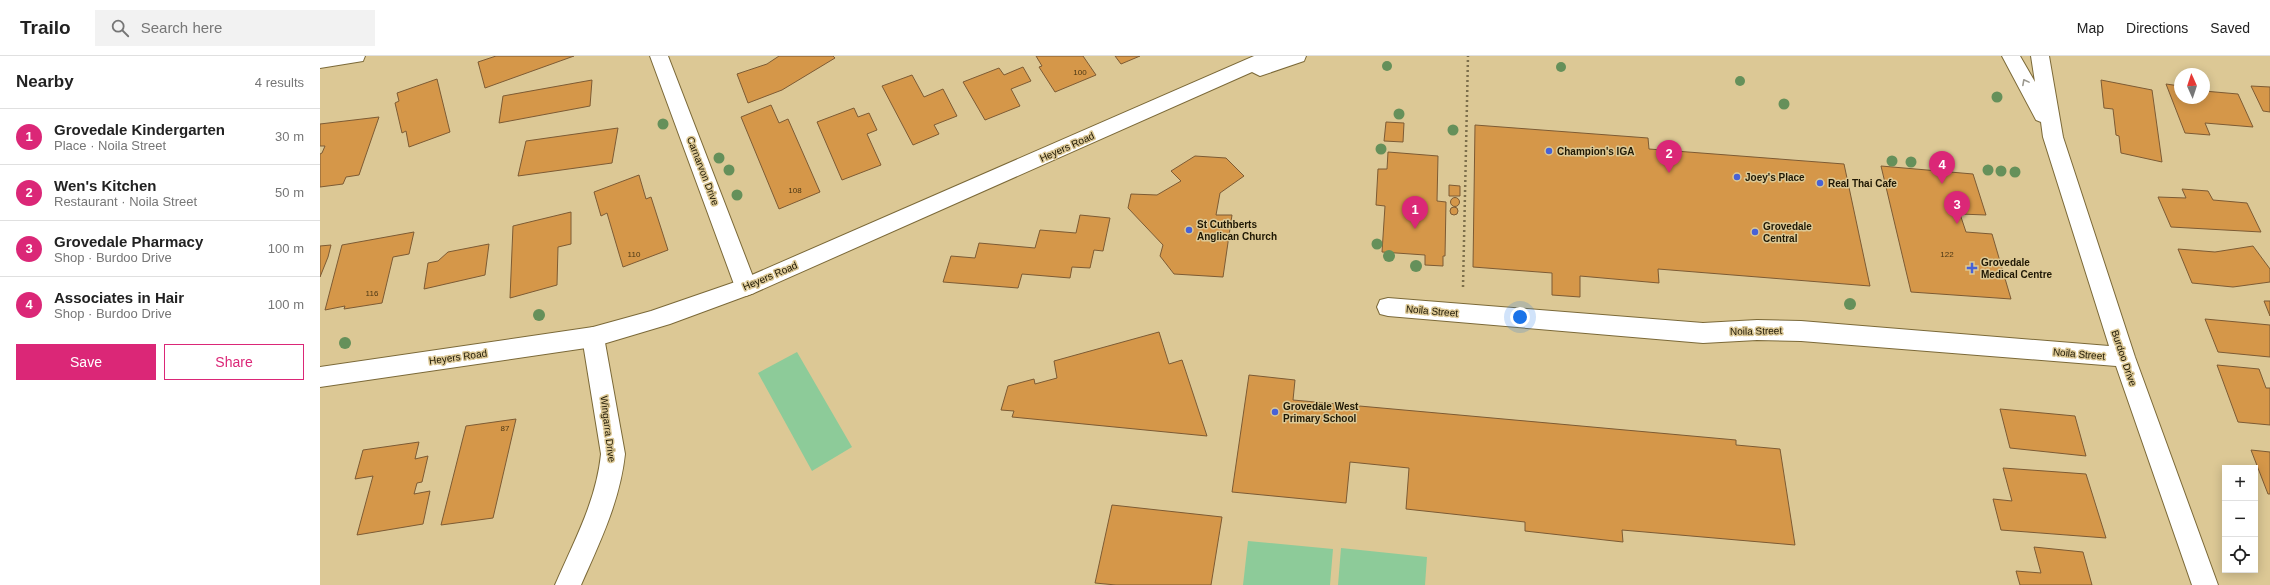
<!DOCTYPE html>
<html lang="en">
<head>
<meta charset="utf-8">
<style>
	body { margin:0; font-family:Arial,sans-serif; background:#f2f2f2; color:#222 }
	.controls { position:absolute; right:12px; bottom:12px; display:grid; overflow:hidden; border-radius:0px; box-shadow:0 2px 10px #0003 }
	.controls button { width:36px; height:36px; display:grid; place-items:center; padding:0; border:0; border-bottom:1px solid #e0e0e0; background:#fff; color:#222; font:20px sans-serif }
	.compass { position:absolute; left:1854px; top:12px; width:36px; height:36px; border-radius:50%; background:#fff; box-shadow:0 2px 10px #0003; rotate:357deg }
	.you { position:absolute; left:1200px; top:261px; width:14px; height:14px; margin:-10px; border:3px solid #fff; border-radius:50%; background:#1a73e8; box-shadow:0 0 0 6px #1a73e833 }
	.badge { display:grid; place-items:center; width:26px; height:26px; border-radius:50%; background:#db2777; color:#fff; font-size:13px; font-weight:700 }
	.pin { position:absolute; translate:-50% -33px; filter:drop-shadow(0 1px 2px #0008) }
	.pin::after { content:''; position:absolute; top:21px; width:14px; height:12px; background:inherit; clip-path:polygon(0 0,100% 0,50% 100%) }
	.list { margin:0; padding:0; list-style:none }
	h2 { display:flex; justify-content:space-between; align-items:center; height:52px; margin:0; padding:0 16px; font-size:17px }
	h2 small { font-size:13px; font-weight:400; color:#767676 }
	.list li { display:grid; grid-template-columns:26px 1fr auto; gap:12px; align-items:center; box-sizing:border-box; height:56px; padding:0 16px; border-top:1px solid #e0e0e0 }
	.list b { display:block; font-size:15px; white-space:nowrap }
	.list p { margin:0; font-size:13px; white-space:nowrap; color:#767676 }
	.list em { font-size:13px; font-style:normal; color:#767676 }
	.actions { display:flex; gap:8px; padding:12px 16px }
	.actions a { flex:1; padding:9px 0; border:1px solid #db2777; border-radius:0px; text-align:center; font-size:14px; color:#db2777 }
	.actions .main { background:#db2777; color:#fff }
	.icon { flex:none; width:22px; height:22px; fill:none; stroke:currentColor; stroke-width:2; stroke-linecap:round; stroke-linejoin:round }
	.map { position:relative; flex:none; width:1950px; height:529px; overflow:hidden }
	header { display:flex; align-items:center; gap:24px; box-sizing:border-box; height:56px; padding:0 20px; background:#fff; border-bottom:1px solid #e0e0e0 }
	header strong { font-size:19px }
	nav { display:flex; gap:22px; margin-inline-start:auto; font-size:14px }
	.search { width:280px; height:36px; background:#f2f2f2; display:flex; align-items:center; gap:10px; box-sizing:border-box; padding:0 14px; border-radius:0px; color:#767676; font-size:15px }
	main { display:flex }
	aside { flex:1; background:#fff }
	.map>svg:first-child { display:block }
	.green { fill:#8dcb99 }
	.building { fill:#d59749; stroke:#7d5b34 }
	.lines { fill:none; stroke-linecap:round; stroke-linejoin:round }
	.minor-casing { stroke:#7b6938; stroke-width:2 }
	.tertiary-casing { stroke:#7b6938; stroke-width:2 }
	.path { stroke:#7c6e4b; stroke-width:2.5; stroke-dasharray:2 3; stroke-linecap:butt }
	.minor { fill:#fff; fill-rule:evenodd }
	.tertiary { fill:#fff; fill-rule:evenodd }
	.tree { fill:#65905a }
	.oneway { stroke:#9a978e }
	.poi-dot { fill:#4862d6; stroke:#dcc895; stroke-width:1.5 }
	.labels { text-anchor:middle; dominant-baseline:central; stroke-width:3; stroke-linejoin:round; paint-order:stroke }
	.number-label { font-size:8px; fill:#4c3815 }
	.street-label { font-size:10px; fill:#1f1804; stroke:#dcc895 }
	.poi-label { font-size:10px; font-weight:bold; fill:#1f1804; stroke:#dcc895; text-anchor:start }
</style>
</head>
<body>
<header>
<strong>Trailo</strong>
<div class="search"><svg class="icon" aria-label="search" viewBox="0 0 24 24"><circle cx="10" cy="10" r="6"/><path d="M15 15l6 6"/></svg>Search here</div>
<nav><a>Map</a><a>Directions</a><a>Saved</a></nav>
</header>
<main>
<aside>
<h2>Nearby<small>4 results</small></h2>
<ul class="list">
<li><span class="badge">1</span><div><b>Grovedale Kindergarten</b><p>Place · Noila Street</p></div><em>30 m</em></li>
<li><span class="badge">2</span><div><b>Wen's Kitchen</b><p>Restaurant · Noila Street</p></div><em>50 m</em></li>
<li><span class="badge">3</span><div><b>Grovedale Pharmacy</b><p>Shop · Burdoo Drive</p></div><em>100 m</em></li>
<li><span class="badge">4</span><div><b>Associates in Hair</b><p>Shop · Burdoo Drive</p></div><em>100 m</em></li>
</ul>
<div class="actions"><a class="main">Save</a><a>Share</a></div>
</aside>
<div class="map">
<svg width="1950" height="529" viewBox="0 0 1950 529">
	<rect width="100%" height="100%" fill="#dcc895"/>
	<!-- green -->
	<path class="green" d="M477,296L532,391L492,415L438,317Z
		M928,485L1013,493L1010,529H923Z
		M1021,492L1107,501L1105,529H1018Z"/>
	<!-- building -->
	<path class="building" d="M176,0H254L165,32L158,6Z
		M459,0H513L515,2L462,34L428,47L417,18L447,8Z
		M716,0H763L776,19L735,36L719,11L722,10Z
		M795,0H820L801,8Z
		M703,11L711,25L691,33L700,50L665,64L643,26L679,12L684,19Z
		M592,19L604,41L623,33L637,60L614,69L619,78L593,89L562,30Z
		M117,23L130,76L89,91L86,75L82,77L75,47L79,45L77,37Z
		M272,24L270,50L179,67L183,40Z
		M1781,24L1832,34L1842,106L1801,97L1799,80L1796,79L1793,53L1784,52Z
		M1846,28L1860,30V42H1884V35L1918,38L1933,71L1885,67L1890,79L1865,77Z
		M1931,30L1950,31V56L1943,55Z
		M451,49L459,67L468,63L500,136L459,153L421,61Z
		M534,52L538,61L549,57L557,74L547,78L561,109L522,124L497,66Z
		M59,61L39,119L26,121L23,128L0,131V98L2,97L5,90H0V68Z
		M1066,66L1084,67L1083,86L1064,85Z
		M1155,69L1328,82L1329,93L1524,108L1550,230L1338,213L1339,227L1260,220V241L1232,239V217L1153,211Z
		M298,72L292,107L198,120L206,85Z
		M1068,96L1118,100L1117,145L1126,146L1125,200H1123V210L1105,209V199L1062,196L1065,150L1056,149L1058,113H1067Z
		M875,100L906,102L924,120L900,137L896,159H912L903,221L854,218L840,200L843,189L808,152L811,138L837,139L861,125L851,115Z
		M1561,110L1653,118L1666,159L1640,158L1646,176L1672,178L1691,243L1591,236Z
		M319,119L326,143L331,141L348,194L303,211L287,157L281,160L274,136Z
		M1129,129L1140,130V140H1129Z
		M1862,133L1888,135L1893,144L1927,147L1941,176L1851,171L1838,141L1866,142Z
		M1130.5 146a4.5 4.5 0 1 1 9 0a4.5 4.5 0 1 1-9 0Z
		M1130 155a4 4 0 1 1 8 0a4 4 0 1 1-8 0Z
		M251,156V188L238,191L237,229L190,242L193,170Z
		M760,159L790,162L783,195L774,194L770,212L752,211L750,222L702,218L698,232L623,226L631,200L655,202L659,187L715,192L720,174L756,177Z
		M94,176L89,198L73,201L62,247L24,253L25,250L5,254L22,189Z
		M169,188L165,219L104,233L108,207L118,205L128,196Z
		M11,189L8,201L0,221V190Z
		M1933,190L1950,213V226L1913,231L1872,227L1858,193L1895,196Z
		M1944,245H1950V260Z
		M1885,263L1950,269V301L1898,296Z
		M839,276L849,308L862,304L887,380L692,361L694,355L681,354L688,330L714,323L715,328L737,322L734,305Z
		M1897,309L1939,313L1946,332H1950V369L1918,366Z
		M929,319L975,324L973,344L1416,384V389L1460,393L1475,489L1302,474L1303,486L1205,475V466L1086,453L1089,412L1030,406L1026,447L912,436Z
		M1680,353L1755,360L1766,400L1690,392Z
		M196,363L173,462L121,469L146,370Z
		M99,386L95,403L108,400L102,426L97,427L94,438L110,435L103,468L37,479L53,420L35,423L43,394Z
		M1931,394L1950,396V438H1948Z
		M1683,412L1766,418L1786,482L1681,474L1673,443L1692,445Z
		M792,449L902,461L891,529H796L775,527Z
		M1714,491L1763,496L1772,529H1700L1696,515L1721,517Z"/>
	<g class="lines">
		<!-- minor casing -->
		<g class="minor-casing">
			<path id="minor" d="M0,0H45L43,5L0,12Z
				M330,0H348L437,231L434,237L426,240L418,237L415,231Z
				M1682,0H1700L1715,26L1711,0H1729L1743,81L1815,301L1898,529H1872L1796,310L1481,285L1437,284L1383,287L1068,260L1060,258L1057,251L1060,244L1068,242L1383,267L1437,264L1481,265L1789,290L1723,81L1721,66L1716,64Z
				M273,271L281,274L284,281L305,398C300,445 280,486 261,529H235C254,485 276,446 281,398L262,281L265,274Z"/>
		</g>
		<!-- tertiary casing -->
		<g class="tertiary-casing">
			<path id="tertiary" d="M934,0H986L984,5L940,20L932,16L434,237L350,268L273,291L0,331V311L273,271L331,255L418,225Z"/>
		</g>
		<!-- path -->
		<path class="path" d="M1143,231L1148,0"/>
		<!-- minor -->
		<use href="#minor" class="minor"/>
		<!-- tertiary -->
		<use href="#tertiary" class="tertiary"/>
	</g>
	<!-- trees -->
	<g class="tree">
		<circle cx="1067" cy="10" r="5"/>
		<circle cx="1241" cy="11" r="5"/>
		<circle cx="1420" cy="25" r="5"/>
		<circle cx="1677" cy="41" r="5.5"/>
		<circle cx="1464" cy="48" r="5.5"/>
		<circle cx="1079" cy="58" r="5.5"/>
		<circle cx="343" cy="68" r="5.5"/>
		<circle cx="1133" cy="74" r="5.5"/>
		<circle cx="1061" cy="93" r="5.5"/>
		<circle cx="399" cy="102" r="5.5"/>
		<circle cx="1572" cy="105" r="5.5"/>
		<circle cx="1591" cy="106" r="5.5"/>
		<circle cx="409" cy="114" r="5.5"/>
		<circle cx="1668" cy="114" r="5.5"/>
		<circle cx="1681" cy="115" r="5.5"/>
		<circle cx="1695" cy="116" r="5.5"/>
		<circle cx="417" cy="139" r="5.5"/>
		<circle cx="1057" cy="188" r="5.5"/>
		<circle cx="1069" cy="200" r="6"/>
		<circle cx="1096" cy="210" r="6"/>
		<circle cx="1530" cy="248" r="6"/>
		<circle cx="219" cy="259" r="6"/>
		<circle cx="25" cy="287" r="6"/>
	</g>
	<!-- one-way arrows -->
	<defs><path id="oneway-chevron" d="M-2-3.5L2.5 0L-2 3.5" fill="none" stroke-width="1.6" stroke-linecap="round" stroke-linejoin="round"/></defs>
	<use class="oneway" href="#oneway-chevron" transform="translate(1705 26) rotate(-118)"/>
	<!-- markers -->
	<g class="poi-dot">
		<circle cx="1229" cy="95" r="4"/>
		<circle cx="1417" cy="121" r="4"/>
		<circle cx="1500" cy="127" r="4"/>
		<circle cx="869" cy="174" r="4"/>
		<circle cx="1435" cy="176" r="4"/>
		<path d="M1650 206h4v4h4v4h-4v4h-4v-4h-4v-4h4z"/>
		<circle cx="955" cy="356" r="4"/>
	</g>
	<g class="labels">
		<!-- number labels -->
		<g class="number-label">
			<text x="760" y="16">100</text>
			<text x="475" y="134">108</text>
			<text x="314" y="198">110</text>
			<text x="1627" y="198">122</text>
			<text x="52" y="237">116</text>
			<text x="185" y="372">87</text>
		</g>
		<!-- street labels -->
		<g class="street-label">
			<text transform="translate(747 91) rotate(-24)">Heyers Road</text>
			<text transform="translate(383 115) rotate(69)">Carnarvon Drive</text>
			<text transform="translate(450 220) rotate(-23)">Heyers Road</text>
			<text transform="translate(1112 255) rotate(5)">Noila Street</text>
			<text transform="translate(1436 275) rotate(-1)">Noila Street</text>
			<text transform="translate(1759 298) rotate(5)">Noila Street</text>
			<text transform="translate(138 301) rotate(-8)">Heyers Road</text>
			<text transform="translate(1804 302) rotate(71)">Burdoo Drive</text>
			<text transform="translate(288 373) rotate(83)">Wingarra Drive</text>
		</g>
		<!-- poi labels -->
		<g class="poi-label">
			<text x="1237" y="95">Champion's IGA</text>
			<text x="1425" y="121">Joey's Place</text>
			<text x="1508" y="127">Real Thai Cafe</text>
			<text x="877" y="168">St Cuthberts<tspan x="877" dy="12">Anglican Church</tspan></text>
			<text x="1443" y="170">Grovedale<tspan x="1443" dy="12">Central</tspan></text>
			<text x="1661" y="206">Grovedale<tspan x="1661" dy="12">Medical Centre</tspan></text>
			<text x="963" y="350">Grovedale West<tspan x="963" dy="12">Primary School</tspan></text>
		</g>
	</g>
</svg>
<div class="controls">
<button>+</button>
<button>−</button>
<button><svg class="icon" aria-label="locate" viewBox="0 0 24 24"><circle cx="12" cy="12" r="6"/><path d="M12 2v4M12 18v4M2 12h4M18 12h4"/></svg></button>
</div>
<svg class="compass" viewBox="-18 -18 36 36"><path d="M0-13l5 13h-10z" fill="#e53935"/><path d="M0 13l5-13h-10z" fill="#767676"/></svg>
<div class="you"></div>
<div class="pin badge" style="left:1095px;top:173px">1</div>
<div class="pin badge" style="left:1349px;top:117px">2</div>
<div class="pin badge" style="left:1637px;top:168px">3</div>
<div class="pin badge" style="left:1622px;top:128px">4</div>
</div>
</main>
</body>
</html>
